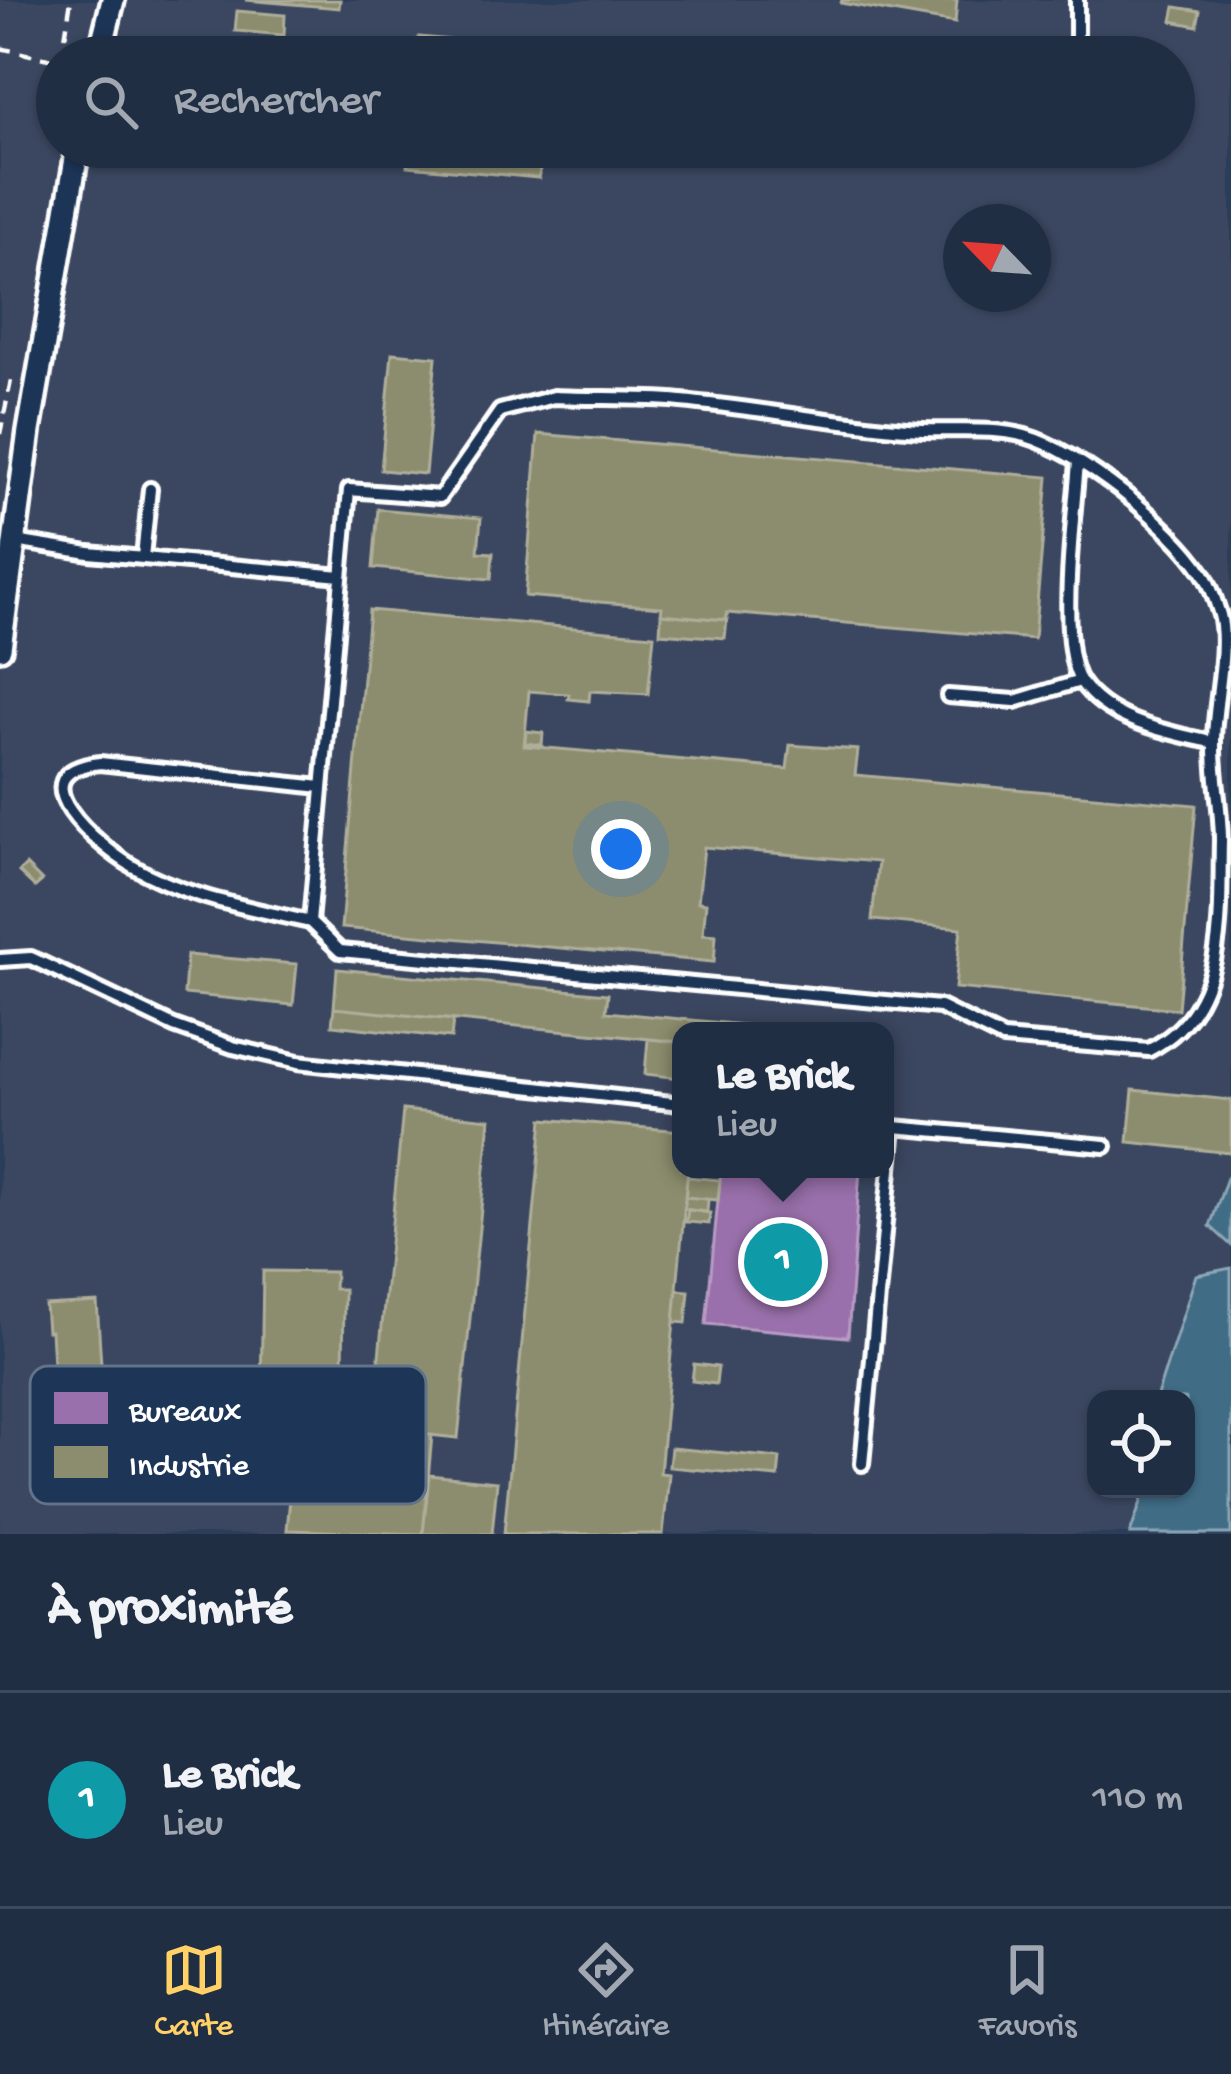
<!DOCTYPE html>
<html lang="fr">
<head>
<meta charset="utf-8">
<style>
	body { margin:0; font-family:"Gochi Hand",sans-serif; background:#2d3a4f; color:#f1f3f6 }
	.controls { position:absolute; right:36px; bottom:36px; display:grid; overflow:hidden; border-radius:24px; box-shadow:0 3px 9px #0004 }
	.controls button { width:108px; height:108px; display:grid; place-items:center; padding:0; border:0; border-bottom:3px solid #3d4a5d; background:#202e44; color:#f1f3f6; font:60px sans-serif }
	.compass { position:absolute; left:943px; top:204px; width:108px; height:108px; border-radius:50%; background:#202e44; box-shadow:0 3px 9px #0004; rotate:295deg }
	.you { position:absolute; left:621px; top:849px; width:42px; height:42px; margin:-30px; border:9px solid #fff; border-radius:50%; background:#1a73e8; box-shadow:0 0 0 18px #1a73e833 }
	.badge { display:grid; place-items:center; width:78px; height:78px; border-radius:50%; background:#ffd166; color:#fff; font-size:39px; font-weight:700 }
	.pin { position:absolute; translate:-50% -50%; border:6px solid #fff; box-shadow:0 3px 12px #0006 }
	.popup { position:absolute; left:672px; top:1022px; width:222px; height:156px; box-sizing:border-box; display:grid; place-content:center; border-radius:24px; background:#202e44; filter:drop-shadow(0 3px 9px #0005); font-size:39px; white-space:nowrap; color:#a2a8b2 }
	.popup b { font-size:45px; color:#f1f3f6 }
	.popup::after { content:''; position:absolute; left:50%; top:100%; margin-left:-24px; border:24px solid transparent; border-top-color:#202e44 }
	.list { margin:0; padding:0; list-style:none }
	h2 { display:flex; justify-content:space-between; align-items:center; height:156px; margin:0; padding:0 48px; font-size:51px }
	h2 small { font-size:39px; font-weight:400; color:#a2a8b2 }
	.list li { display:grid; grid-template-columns:78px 1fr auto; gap:36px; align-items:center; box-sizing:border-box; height:216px; padding:0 48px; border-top:3px solid #3d4a5d }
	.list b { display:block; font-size:45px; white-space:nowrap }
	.list p { margin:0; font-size:39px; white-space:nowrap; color:#a2a8b2 }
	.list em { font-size:39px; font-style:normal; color:#a2a8b2 }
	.icon { flex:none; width:66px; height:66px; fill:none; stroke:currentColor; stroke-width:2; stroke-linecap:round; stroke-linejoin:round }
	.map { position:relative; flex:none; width:1231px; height:1534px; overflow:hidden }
	.search { position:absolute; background:#202e44; box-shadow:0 3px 9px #0004; left:36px; right:36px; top:36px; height:132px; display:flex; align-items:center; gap:30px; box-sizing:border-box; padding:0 42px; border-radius:66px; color:#a2a8b2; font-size:45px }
	.sheet { height:372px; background:#202e44 }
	nav { display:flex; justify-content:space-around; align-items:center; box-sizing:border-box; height:168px; border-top:3px solid #3d4a5d; background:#202e44; font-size:33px; color:#a2a8b2 }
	nav a { display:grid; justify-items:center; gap:6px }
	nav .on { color:#ffd166 }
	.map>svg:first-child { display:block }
	.built { fill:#3a4660; fill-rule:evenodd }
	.water { fill:#406c86; stroke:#8ca7b6; stroke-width:3 }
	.offices { fill:#9970ab; stroke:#b89bc4; stroke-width:3 }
	.industry { fill:#8c8c6e; stroke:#aeae9a; stroke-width:3 }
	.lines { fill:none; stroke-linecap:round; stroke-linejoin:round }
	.service-casing { stroke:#fff; stroke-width:20 }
	.minor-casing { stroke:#fff; stroke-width:30 }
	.path { stroke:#fff; stroke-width:4.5; stroke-dasharray:12 9; stroke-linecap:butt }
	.service { stroke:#1d3557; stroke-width:10 }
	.minor { stroke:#1d3557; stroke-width:21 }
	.key { fill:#1d3557; stroke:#617289; stroke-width:3 }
	.key-label { font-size:33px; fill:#fff }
</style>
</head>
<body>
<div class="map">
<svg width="1231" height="1534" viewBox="0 0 1231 1534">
	<rect width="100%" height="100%" fill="#2a3d5b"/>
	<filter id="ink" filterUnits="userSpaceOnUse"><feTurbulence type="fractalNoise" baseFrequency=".00833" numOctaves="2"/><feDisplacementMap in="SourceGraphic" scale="24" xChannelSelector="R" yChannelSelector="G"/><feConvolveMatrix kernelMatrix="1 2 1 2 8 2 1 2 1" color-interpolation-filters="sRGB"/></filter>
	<g filter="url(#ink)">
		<!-- built -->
		<path class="built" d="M0,0H1231V1179H1226L1210,1226L1231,1245V1268L1196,1275L1156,1399H1096V1489L1144,1492L1130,1534H0ZM57,57H1174V147H57ZM961,222H1033V294H961ZM681,1031H885V1169H681Z"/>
		<!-- water -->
		<path class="water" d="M1227,1178L1231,1179V1245L1210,1226Z
			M1231,1268V1534H1130L1144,1493L1137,1489H1186V1399H1156L1196,1275Z"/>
		<!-- offices -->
		<path class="offices" d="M721,1169H860L848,1337L706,1324Z"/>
		<!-- industry -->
		<path class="industry" d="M245,0H340L339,8Z
			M842,0H957L955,23L841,3Z
			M1175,7L1200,11L1197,26L1172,21Z
			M237,11L285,15L284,35L235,31Z
			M419,37L550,49V57H417Z
			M409,147H542L539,178L407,166Z
			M392,353L436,357L425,474L381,470Z
			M538,434L1048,477L1034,639L727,613V620L661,614L662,607L525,596Z
			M378,509L481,518L478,552L493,553L491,579L373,568Z
			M369,610L654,635L648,694L590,691L589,701L568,699L569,694L529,691L524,746L787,769L790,745L858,750L855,775L1196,805L1178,1009L955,988L961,928L872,920L878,862L704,847L698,902L706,903L703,934L716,935L714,962L341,928Z
			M661,614L727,620L725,638L660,633Z
			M526,731L543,733L542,745L525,743Z
			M26,865L42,881L35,887L19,872Z
			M187,955L297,964L293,1005L184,994Z
			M337,969L608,994L606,1012L808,1031H681V1042L334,1008Z
			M334,1008L453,1020L451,1038L332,1025Z
			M648,1039L681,1042V1078L645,1074Z
			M1133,1090L1231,1100V1153L1128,1142Z
			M403,1110L490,1119L458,1438L372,1429Z
			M543,1119L681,1131V1169H688L660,1473L669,1474L663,1534H504Z
			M687,1177L720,1180L718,1200L685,1197Z
			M685,1197L708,1199L707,1212L684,1209Z
			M688,1210L710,1213L709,1224L686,1222Z
			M263,1271L335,1272L334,1289H344L343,1377L333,1376V1394L261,1393Z
			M677,1290L689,1291L686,1323L674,1322Z
			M97,1302L103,1395L55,1398L51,1331H47L45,1305Z
			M694,1364L718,1367L716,1384L692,1381Z
			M297,1422L432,1435L423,1534L287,1530Z
			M671,1448L780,1458L778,1477L669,1467Z
			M429,1475L497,1482L492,1534H423Z"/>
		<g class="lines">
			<!-- service casing -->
			<g class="service-casing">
				<path id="service" d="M1077,0V37
					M554,397C596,399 639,397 681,401C757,408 831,423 907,429C944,433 989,426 1025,436C1079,451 1172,525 1203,573C1210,584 1216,602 1220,615C1229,648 1214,705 1214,741C1213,774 1221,807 1221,841C1219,919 1229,1009 1149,1050L1003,1038L940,1007L340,951L310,922L349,490L440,497L500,411Z
					M1078,461C1075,511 1056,644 1081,682C1109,723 1170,732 1214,743
					M15,541L89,553L341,576
					M143,557L150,489
					M948,696L1015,701L1080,681
					M310,922C250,908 186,898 132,866C100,847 11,773 100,763L321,787
					M0,960L31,958L174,1026L233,1047L298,1062L681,1104
					M894,1127L1105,1146
					M862,1464L894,1127L885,1126"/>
			</g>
			<!-- minor casing -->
			<g class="minor-casing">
				<path id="minor" d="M99,57L113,0
					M0,648L29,431L78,147"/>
			</g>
			<!-- path -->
			<path class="path" d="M0,48L57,61
				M62,57L71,0
				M0,434L11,381"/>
			<!-- service -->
			<use href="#service" class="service"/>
			<!-- minor -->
			<use href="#minor" class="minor"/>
		</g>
	</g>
	<!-- legend -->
	<rect x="30" y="1366" width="396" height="138" rx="18" class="key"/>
	<rect x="54" y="1392" width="54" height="32" fill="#9970ab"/>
	<rect x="54" y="1446" width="54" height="32" fill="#8c8c6e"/>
	<g class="key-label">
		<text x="129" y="1420">Bureaux</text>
		<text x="129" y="1474">Industrie</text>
	</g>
</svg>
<div class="controls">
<button><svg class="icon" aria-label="locate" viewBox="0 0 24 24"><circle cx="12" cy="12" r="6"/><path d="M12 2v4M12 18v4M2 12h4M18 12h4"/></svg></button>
</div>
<svg class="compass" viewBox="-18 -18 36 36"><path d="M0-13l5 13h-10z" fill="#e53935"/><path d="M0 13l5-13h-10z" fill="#a2a8b2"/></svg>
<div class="you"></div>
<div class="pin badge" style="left:783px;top:1262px;background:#0f9aa8">1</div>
<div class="popup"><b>Le Brick</b>Lieu</div>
<div class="search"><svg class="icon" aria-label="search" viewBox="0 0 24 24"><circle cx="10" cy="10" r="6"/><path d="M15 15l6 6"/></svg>Rechercher</div>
</div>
<section class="sheet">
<h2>À proximité<small></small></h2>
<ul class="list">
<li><span class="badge" style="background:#0f9aa8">1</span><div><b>Le Brick</b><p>Lieu</p></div><em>110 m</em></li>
</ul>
</section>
<nav>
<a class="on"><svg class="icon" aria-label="map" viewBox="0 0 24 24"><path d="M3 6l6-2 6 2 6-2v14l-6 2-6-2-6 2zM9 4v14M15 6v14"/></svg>Carte</a>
<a><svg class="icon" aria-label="directions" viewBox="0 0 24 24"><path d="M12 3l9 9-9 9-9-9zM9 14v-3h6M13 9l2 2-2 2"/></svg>Itinéraire</a>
<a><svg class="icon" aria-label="saved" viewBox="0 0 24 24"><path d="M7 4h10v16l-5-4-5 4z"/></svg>Favoris</a>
</nav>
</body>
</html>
